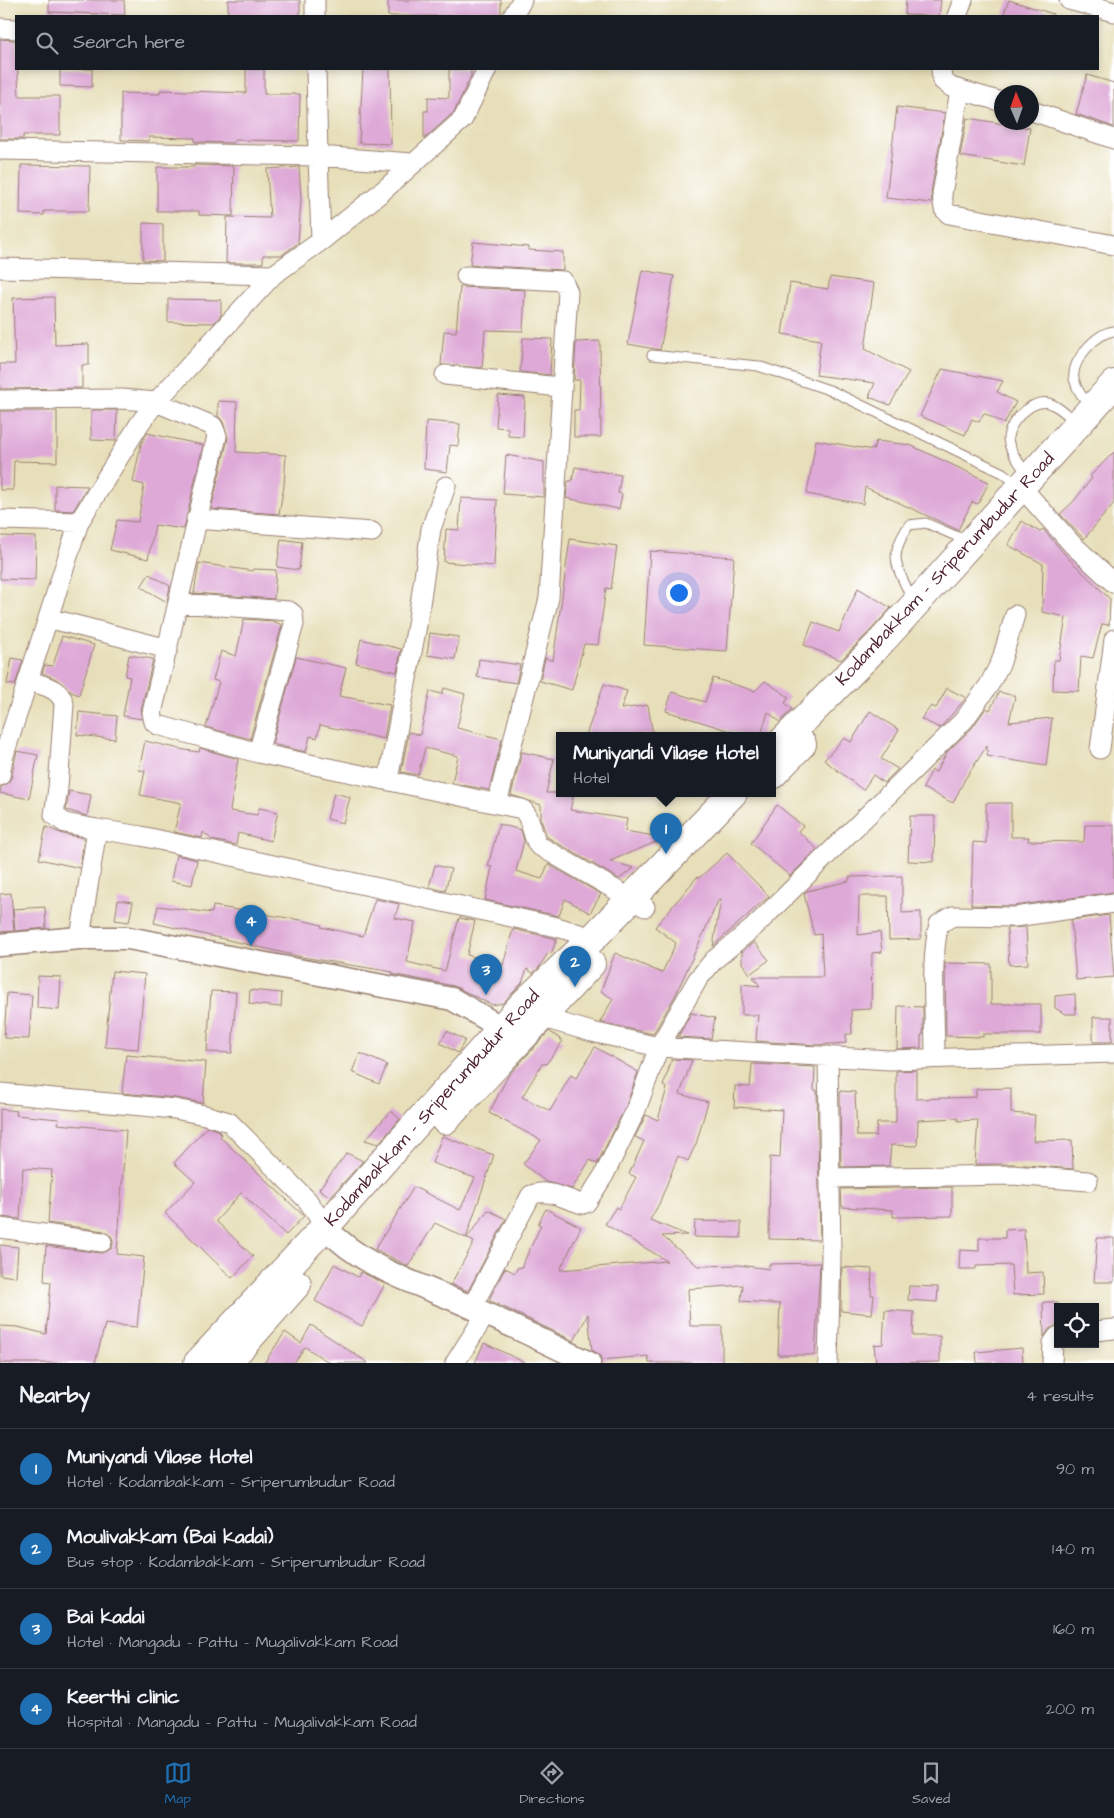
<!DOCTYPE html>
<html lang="en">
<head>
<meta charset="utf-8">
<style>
	body { margin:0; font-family:"Architects Daughter",sans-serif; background:#242831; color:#f1f3f6 }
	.controls { position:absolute; right:15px; bottom:15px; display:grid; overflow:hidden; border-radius:0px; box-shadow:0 2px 8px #0003 }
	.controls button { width:45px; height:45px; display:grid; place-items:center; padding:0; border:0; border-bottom:1px solid #363941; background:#171b24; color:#f1f3f6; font:25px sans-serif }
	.compass { position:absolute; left:994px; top:85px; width:45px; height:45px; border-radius:50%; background:#171b24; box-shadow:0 2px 8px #0003; rotate:358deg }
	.you { position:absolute; left:678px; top:592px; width:18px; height:18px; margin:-12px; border:4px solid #fff; border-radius:50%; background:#1a73e8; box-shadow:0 0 0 8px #1a73e833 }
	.badge { display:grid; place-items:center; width:32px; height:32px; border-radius:50%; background:#1f6fb2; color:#fff; font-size:16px; font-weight:700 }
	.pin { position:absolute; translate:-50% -41px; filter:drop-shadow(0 1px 2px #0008) }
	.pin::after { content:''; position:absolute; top:26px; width:18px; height:15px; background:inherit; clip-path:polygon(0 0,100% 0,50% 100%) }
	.popup { position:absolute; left:556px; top:732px; width:220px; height:65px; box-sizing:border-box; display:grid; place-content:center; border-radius:0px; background:#171b24; filter:drop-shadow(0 1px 4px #0005); font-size:16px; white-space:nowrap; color:#9ea1a6 }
	.popup b { font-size:19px; color:#f1f3f6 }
	.popup::after { content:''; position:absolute; left:50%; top:100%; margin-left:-10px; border:10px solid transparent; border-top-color:#171b24 }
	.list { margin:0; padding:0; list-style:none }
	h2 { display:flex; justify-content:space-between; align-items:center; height:65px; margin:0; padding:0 20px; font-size:21px }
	h2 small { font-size:16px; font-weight:400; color:#9ea1a6 }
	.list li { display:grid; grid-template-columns:32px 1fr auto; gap:15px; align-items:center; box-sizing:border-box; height:80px; padding:0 20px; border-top:1px solid #363941 }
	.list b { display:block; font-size:19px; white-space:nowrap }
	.list p { margin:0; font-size:16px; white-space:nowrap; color:#9ea1a6 }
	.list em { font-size:16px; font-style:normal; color:#9ea1a6 }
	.icon { flex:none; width:28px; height:28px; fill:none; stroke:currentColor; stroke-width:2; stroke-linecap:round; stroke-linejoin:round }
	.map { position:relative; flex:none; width:1114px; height:1363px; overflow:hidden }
	.search { position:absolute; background:#171b24; box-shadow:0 2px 8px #0003; left:15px; right:15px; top:15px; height:55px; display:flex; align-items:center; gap:12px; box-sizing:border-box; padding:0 18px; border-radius:0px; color:#9ea1a6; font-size:19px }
	.sheet { height:385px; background:#171b24 }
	nav { display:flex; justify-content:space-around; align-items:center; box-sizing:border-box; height:70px; border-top:1px solid #363941; background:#171b24; font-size:14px; color:#9ea1a6 }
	nav a { display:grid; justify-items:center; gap:2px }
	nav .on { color:#1f6fb2 }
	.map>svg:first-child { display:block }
	.building { fill:#dea9d7 }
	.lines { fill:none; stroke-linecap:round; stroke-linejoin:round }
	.service-casing { stroke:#987f72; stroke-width:11 }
	.minor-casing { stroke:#987f72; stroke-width:21 }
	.tertiary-casing { stroke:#987f72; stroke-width:25 }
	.primary-casing { stroke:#987f72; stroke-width:30 }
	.service { stroke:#fff; stroke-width:9 }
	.minor { stroke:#fff; stroke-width:19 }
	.tertiary { stroke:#fff; stroke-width:22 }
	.primary { stroke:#fff; stroke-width:28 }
	.labels { text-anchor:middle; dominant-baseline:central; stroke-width:5; stroke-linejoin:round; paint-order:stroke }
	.street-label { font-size:18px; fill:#4a1f2b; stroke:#fff }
</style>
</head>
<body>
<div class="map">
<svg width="1114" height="1363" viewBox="0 0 1114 1363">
	<rect width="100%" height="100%" fill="#fff"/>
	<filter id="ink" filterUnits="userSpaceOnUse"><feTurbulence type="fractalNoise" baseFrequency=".02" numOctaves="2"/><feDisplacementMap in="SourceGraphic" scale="10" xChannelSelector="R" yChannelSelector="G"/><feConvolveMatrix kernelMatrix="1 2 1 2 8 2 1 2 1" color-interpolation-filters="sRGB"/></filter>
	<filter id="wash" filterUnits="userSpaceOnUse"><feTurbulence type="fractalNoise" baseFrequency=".0096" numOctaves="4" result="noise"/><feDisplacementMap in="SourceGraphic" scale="20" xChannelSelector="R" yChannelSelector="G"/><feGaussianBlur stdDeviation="1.12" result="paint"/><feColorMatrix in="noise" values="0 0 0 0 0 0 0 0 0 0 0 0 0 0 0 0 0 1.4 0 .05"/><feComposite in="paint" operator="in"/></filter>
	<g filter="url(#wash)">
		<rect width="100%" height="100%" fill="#e7dfb9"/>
		<g id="blocks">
			<!-- building -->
			<path class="building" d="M49,0H124L125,15L49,12Z
				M228,0H300V16L228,14Z
				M388,0H501V16H388Z
				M906,0H941L939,16L905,15Z
				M1009,0L1053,14L1052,16H1003Z
				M0,39L16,40L19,96H60V135H23V139H0Z
				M60,69H92V87L60,86Z
				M246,69H264V94H300L299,141L234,140V143L195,142V138L149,137V141L121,140V93L160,94V90L246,93Z
				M363,69H390L391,144L359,143Z
				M449,69H471V76L454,112L424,139V111H428V97L449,98Z
				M1087,75L1114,83V127L1076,114Z
				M897,107L945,113L931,192L932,203L886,198Z
				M967,118L1030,128L1024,166L960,156Z
				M21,165L90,166L89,211H44V215L20,214Z
				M194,165L234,166L233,216L199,215V211H157V167H194Z
				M299,167L301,199L298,243L282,255H263V263H226L227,217L270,218L267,169Z
				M143,223L163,224V261L143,260Z
				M473,242L529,247V250L563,252V270L470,265Z
				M642,270L674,276L660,350L628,344Z
				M830,277L874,283L865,349L909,372L890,405L869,397L875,383L816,375L821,340L782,334L790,283L828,289Z
				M460,287L525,290L523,331L485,330L482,368L441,365L444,331L456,332Z
				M54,297L55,345L89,344V365H82V388L0,389V364H15L13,298Z
				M168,299L221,300V315L214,323L168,322Z
				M523,338L552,339L550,375L520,372Z
				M600,341L601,437H574V410H579L580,380H574L576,342Z
				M942,369L1003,381L997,392L1016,402L1004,424L984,413L979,422L972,419L965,435L920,416Z
				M498,395L525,397L523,437L508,436V428L496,427Z
				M218,401L237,402L236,452L286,455L284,485L279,514L211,509L228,438L223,422L218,416Z
				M91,410H117L116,441L91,440Z
				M0,411H57V462L14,461L13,490H0Z
				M426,421L460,424L458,446L450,445L447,472L424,469Z
				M147,433L203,445L184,529L155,525L148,559L110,550L117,520L138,522L144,485L133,482L141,444Z
				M816,440L873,450L876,441L910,445L989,482L978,504L972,502L958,530L865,487L863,504L807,494Z
				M1114,452V503L1084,539L1060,514L1073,502L1092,478L1090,476Z
				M506,455L544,462V497L503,494Z
				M575,467L621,475L618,493L622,494L619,509L566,498L568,481H572Z
				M55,485L88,486L73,511L55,510Z
				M461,498L497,500L494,566L444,562L446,529L459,530Z
				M1022,521L1040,532L1043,529L1067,557L1110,599L1109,625L1102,624L1093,658L1081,656L1079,691L1053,690L1054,660H1059L1066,617L1042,612L1043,564L1008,545Z
				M0,536L36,537L35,580L0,579Z
				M281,539L302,542L299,570L277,567Z
				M570,539L617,546L611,589L606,588L598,645L584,644L572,690L540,681L545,658L553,661Z
				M650,551L734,557L727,651L644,645Z
				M199,563L253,571L254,569L276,570L274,599L194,593Z
				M149,574L170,586L167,602L141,587Z
				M858,588L891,608L869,632L841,660L804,645L813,622L839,632Z
				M244,619L273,621L282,625L250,739L206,727L219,682L213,680L221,651L236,656Z
				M430,633L459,637L455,659L427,655Z
				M62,636L94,645L79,695L71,692L56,679L42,673L45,665L53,666Z
				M361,639L401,649L397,672L356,663Z
				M129,655L153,659L141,710L142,719L123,716L130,677L125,676Z
				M296,657L346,668L339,696L390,705L384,739L320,725L317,738L310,736L306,752L272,744Z
				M12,658L23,660L15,685L7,684Z
				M479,659L520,665L516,683L477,677Z
				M713,678L755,691L765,681L789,697L785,703L792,709L780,722L768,712L761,735H743L666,711L672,692L705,702Z
				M604,684L627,691L621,709L648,705L653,735H586Z
				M444,688L465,694L457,728L502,739L489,790L452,783L458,756L425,748L418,775L401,772L409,732L420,735L430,691L442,694Z
				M947,688L966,698L940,728L921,719L931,706L936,708Z
				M999,692L1015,696L1009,722L1052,718L1046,766L987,756V746L965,779L953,803L923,788L932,770L936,772L947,752L972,728L986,708L990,710Z
				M870,711L899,730L881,759L898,769L884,783L873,775L863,790L824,760L844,738L851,742Z
				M79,712L117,716L115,739L77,735Z
				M145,741L185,750L199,752L200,748L238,759L230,811L257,815L259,808L278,812L271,841L238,833L236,845L212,840L203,832L202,838L174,832L181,803L140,795L145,771L139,770Z
				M17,751L38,755L29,799L0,793L1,787L8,783L11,778Z
				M522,752L554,759L546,793H574L570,810L627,819L625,831L666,838L610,861L634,868L619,879L547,837L541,820V805L511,795Z
				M69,791L91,795L87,816L66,810Z
				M334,793L350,797L343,823L327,819Z
				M986,803H1011V837H1029L1028,841L1084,842L1085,825H1114V892L1014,906L971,905L973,842L986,843Z
				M777,805L803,826L798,831L817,849L790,876L751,843Z
				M910,816H935L934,862L908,861Z
				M499,824L521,830L524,841L516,871L542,879L548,864L601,894L590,913L565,899L559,916L485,900L492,867L488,866Z
				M46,827L63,834L84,838L80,868L39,859Z
				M727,853L769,896L713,946L721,899H719L675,996L653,1034L600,1022L613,999L601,991L615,953L662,973L676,943L655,927L697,877L699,878Z
				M176,855L197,860L192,885L171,881Z
				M435,865L451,869L445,891L429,887Z
				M902,876V913L921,912V939L889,940L888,896H859L858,935L880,932L882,952L872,953L871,1009L851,1010L852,1034H846V1043L816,1045L756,1041L758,1015H742V984L760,986L753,977H823L821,934L814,935L804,894L807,891L849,881V877Z
				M11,893L14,931L0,932V894Z
				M375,899L399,904L395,918L415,922L407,962L445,971L459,918L475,921L467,955L503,965L513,929L557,939L551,954L548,953L538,969L533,973L527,969L522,983L503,1003L492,1005L454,986L392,974L393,972L302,957L154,923L158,906L212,913L213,906L301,920L322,925L321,927L363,936Z
				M118,900L133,902L129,922L115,920Z
				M45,907L46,928L15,931L13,909Z
				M1109,915L1114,977L1076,980L1071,920Z
				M1026,927L1028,964L1009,965L1007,928Z
				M754,942L769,960L750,974L742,963V952Z
				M945,963L991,964V1004H1041V1034H983V1037L946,1036Z
				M112,971L145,974L138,1049L105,1047Z
				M38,976L61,977L59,1010L37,1008Z
				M250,990L282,993L281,1007L249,1004Z
				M211,991L236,992L232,1053L207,1052Z
				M7,993L32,995L29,1039L4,1038Z
				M1075,994L1076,1014H1065L1055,1008V996Z
				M898,1006L923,1007V1035H921V1048L897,1049Z
				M691,1013L715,1018L711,1039L678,1037Z
				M1093,1017H1112V1042H1093Z
				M447,1031L465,1040L458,1053L440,1043Z
				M549,1031L563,1041L546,1064H542L522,1097L550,1111L571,1075L576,1078L595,1047L638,1072L626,1106L597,1164L590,1160L572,1189L546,1182L523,1164L541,1140L489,1113L508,1076Z
				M360,1053L387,1065L379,1084L352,1072Z
				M126,1055L206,1062L203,1103L176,1098L122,1093Z
				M672,1059L692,1060L680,1094L708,1102L696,1144L688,1161L678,1156L659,1204L650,1220L687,1235L662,1236L698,1266L739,1265L769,1269V1264L820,1263L815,1355H778L780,1304L741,1301L743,1285L688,1289L690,1326H722V1363H649L648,1356L601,1360L600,1355L592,1350L588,1314L574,1341L489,1300L505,1268L515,1273L518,1267L521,1268L541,1225L538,1224L546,1209L581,1227L560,1270L667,1261L605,1224L616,1207L619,1209L636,1177L629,1174L644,1141L635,1137L646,1115L658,1120L667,1088L663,1086Z
				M752,1064L815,1067L814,1090H817L820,1240L769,1239L770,1157L780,1158L782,1110L734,1107L735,1086L750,1087Z
				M916,1070V1099L976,1097V1089L1011,1088V1113L1035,1115L1033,1141L1072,1140L1073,1169L1013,1164H975L978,1120L958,1121V1118L918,1120L917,1146L891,1145L889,1166L841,1167L840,1091L855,1092L857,1136H876L877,1123H896V1071Z
				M0,1109L17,1111L16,1115L59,1119L58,1124L126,1130L117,1254L144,1257L137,1327L105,1324L95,1363H0V1326L18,1327L46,1334L51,1282L44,1281L46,1246L101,1253L111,1249L113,1243L112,1237L104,1231L48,1223L52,1170L23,1168L20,1219L0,1217Z
				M391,1111L400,1119L378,1144L365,1140Z
				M207,1127L217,1130L222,1135L220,1137L304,1216L286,1235L241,1193L216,1221L253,1256L232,1278L165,1213L195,1182L174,1163Z
				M442,1136L494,1155L466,1238L435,1223L408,1266L375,1249L414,1187L460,1210L475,1178L432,1163Z
				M347,1153L363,1161L330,1197L319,1189Z
				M952,1187V1216L893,1217V1210L842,1207L841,1189Z
				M488,1210L506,1219L468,1291L451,1284L474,1242L467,1238Z
				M695,1221L741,1222V1238L694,1237Z
				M1024,1229L1026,1273L1043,1272L1044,1294L1013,1295L1011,1265L976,1266V1269H959L960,1250L979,1251V1238H1005V1230Z
				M1097,1238H1114V1282H1094Z
				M0,1245L18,1247L16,1277L0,1275Z
				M334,1264L358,1277L361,1272L385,1284L362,1326L315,1301Z
				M842,1267L872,1269L871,1295H874L872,1314L841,1311Z
				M909,1286L938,1287L937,1302L908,1300Z
				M1043,1302H1058V1325L1049,1329L1044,1337Z
				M885,1310L914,1312L913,1336H940V1362L876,1363L874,1345L883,1344Z
				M311,1325L368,1363H330L305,1347L294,1363H264L285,1332L301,1343Z
				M484,1343L526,1363H475Z
				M1022,1348L1023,1363H977L976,1352Z"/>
		</g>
	</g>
	<g filter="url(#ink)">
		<use href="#blocks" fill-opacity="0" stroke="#987f72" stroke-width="1"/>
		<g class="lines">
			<!-- service casing -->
			<g class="service-casing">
				<path id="service" d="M652,355L758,366L779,373L832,391L1003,473L1020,486
					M1091,406C1083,398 1077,391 1074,379C1071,361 1096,333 1114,331
					M1027,474C1021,465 1009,451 1008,439C1008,431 1014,421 1020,415C1044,392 1054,404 1076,422
					M912,600C898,566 886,560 909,525L926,523L967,541"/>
			</g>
			<!-- minor casing -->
			<g class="minor-casing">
				<path id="minor" d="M315,0V16
					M1069,0L1114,12
					M513,16L522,0
					M957,16L963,0
					M0,28L16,29
					M941,69L942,80L951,87L1002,102
					M960,90L942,194L944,209L949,214L1114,245
					M1032,111L1114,139
					M0,150L318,156L316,69
					M321,241L318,156L412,163
					M0,268L273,275
					M466,276L563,281L568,292L549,598L497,804
					M445,375L560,387
					M0,400L122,399L156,402L213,426L217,436L152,713L154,722L158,725L258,753L522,809C532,818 531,833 538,845L645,907
					M1022,488L1072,544L1114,583
					M196,519L372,532
					M0,520L79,522
					M178,603L289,611L293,614L294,624L258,753
					M48,618L168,649
					M29,681C44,686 60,688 64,704L58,788L54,815L65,823L97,829
					M1100,749L1114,639
					M0,776L3,758L79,522L140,423L156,402L273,275L321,241L384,190L463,119L487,69
					M388,780L417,625L431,529L446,486
					M80,938L97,829L141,836L557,927L593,938
					M540,1017L592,1032L659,1047L890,1060L1114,1053
					M935,1057C935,1019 930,959 939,924L953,916L1015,917L1114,903
					M0,1093L175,1109L205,1115L229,1122L308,1201L325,1227
					M829,1178L1012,1175L1088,1181
					M0,1228L102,1242
					M472,1307L531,1195C549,1188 566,1200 583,1204L586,1203L604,1175L636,1110L659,1047L698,979L714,960L754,927L964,720L989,685L1001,662L1015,615
					M1095,1331L1114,1329
					M455,1363L486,1314
					M828,1363L831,1256L828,1056
					M1052,1363L1053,1343L1058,1336"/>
			</g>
			<!-- tertiary casing -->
			<g class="tertiary-casing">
				<path id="tertiary" d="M0,945L80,938H128L452,999L502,1028L514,1040
					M325,1227C364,1269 420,1284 471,1307C511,1325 550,1344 589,1363"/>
			</g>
			<!-- primary casing -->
			<g class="primary-casing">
				<path id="primary" d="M772,752L880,643L1114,384
					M772,775L802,744
					M445,1120L591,964
					M198,1363L333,1218L521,1006L593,938L733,793
					M227,1363L297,1284"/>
			</g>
			<!-- service -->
			<use href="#service" class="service"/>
			<!-- minor -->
			<use href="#minor" class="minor"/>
			<!-- tertiary -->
			<use href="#tertiary" class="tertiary"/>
			<!-- primary -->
			<use href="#primary" class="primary"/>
		</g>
	</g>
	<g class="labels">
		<!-- street labels -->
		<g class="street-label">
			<text transform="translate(945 569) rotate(-47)">Kodambakkam – Sriperumbudur Road</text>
			<text transform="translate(432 1108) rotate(-48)">Kodambakkam – Sriperumbudur Road</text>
		</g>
	</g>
</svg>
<div class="controls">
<button><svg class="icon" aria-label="locate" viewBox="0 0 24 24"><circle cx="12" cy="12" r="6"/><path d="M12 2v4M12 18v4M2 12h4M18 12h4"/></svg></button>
</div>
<svg class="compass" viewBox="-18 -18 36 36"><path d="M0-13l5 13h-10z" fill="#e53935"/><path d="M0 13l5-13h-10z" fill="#9ea1a6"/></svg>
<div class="you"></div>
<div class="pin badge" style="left:666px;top:854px">1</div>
<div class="popup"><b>Muniyandi Vilase Hotel</b>Hotel</div>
<div class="pin badge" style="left:575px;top:987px">2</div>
<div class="pin badge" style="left:486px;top:995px">3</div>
<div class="pin badge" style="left:251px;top:946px">4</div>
<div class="search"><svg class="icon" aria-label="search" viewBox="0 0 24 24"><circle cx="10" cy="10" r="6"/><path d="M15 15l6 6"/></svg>Search here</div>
</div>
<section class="sheet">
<h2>Nearby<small>4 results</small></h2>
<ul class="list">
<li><span class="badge">1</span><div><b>Muniyandi Vilase Hotel</b><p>Hotel · Kodambakkam – Sriperumbudur Road</p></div><em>90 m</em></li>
<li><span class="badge">2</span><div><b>Moulivakkam (Bai kadai)</b><p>Bus stop · Kodambakkam – Sriperumbudur Road</p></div><em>140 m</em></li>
<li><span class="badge">3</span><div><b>Bai kadai</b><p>Hotel · Mangadu - Pattu - Mugalivakkam Road</p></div><em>160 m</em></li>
<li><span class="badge">4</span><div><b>Keerthi clinic</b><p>Hospital · Mangadu - Pattu - Mugalivakkam Road</p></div><em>200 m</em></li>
</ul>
</section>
<nav>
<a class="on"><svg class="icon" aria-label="map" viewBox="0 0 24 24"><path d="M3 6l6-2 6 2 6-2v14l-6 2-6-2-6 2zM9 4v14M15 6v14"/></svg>Map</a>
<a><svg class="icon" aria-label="directions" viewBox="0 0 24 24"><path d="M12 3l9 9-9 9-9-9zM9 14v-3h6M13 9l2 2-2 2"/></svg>Directions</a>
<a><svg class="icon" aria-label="saved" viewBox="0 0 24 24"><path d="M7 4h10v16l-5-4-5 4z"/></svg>Saved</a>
</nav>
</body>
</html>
